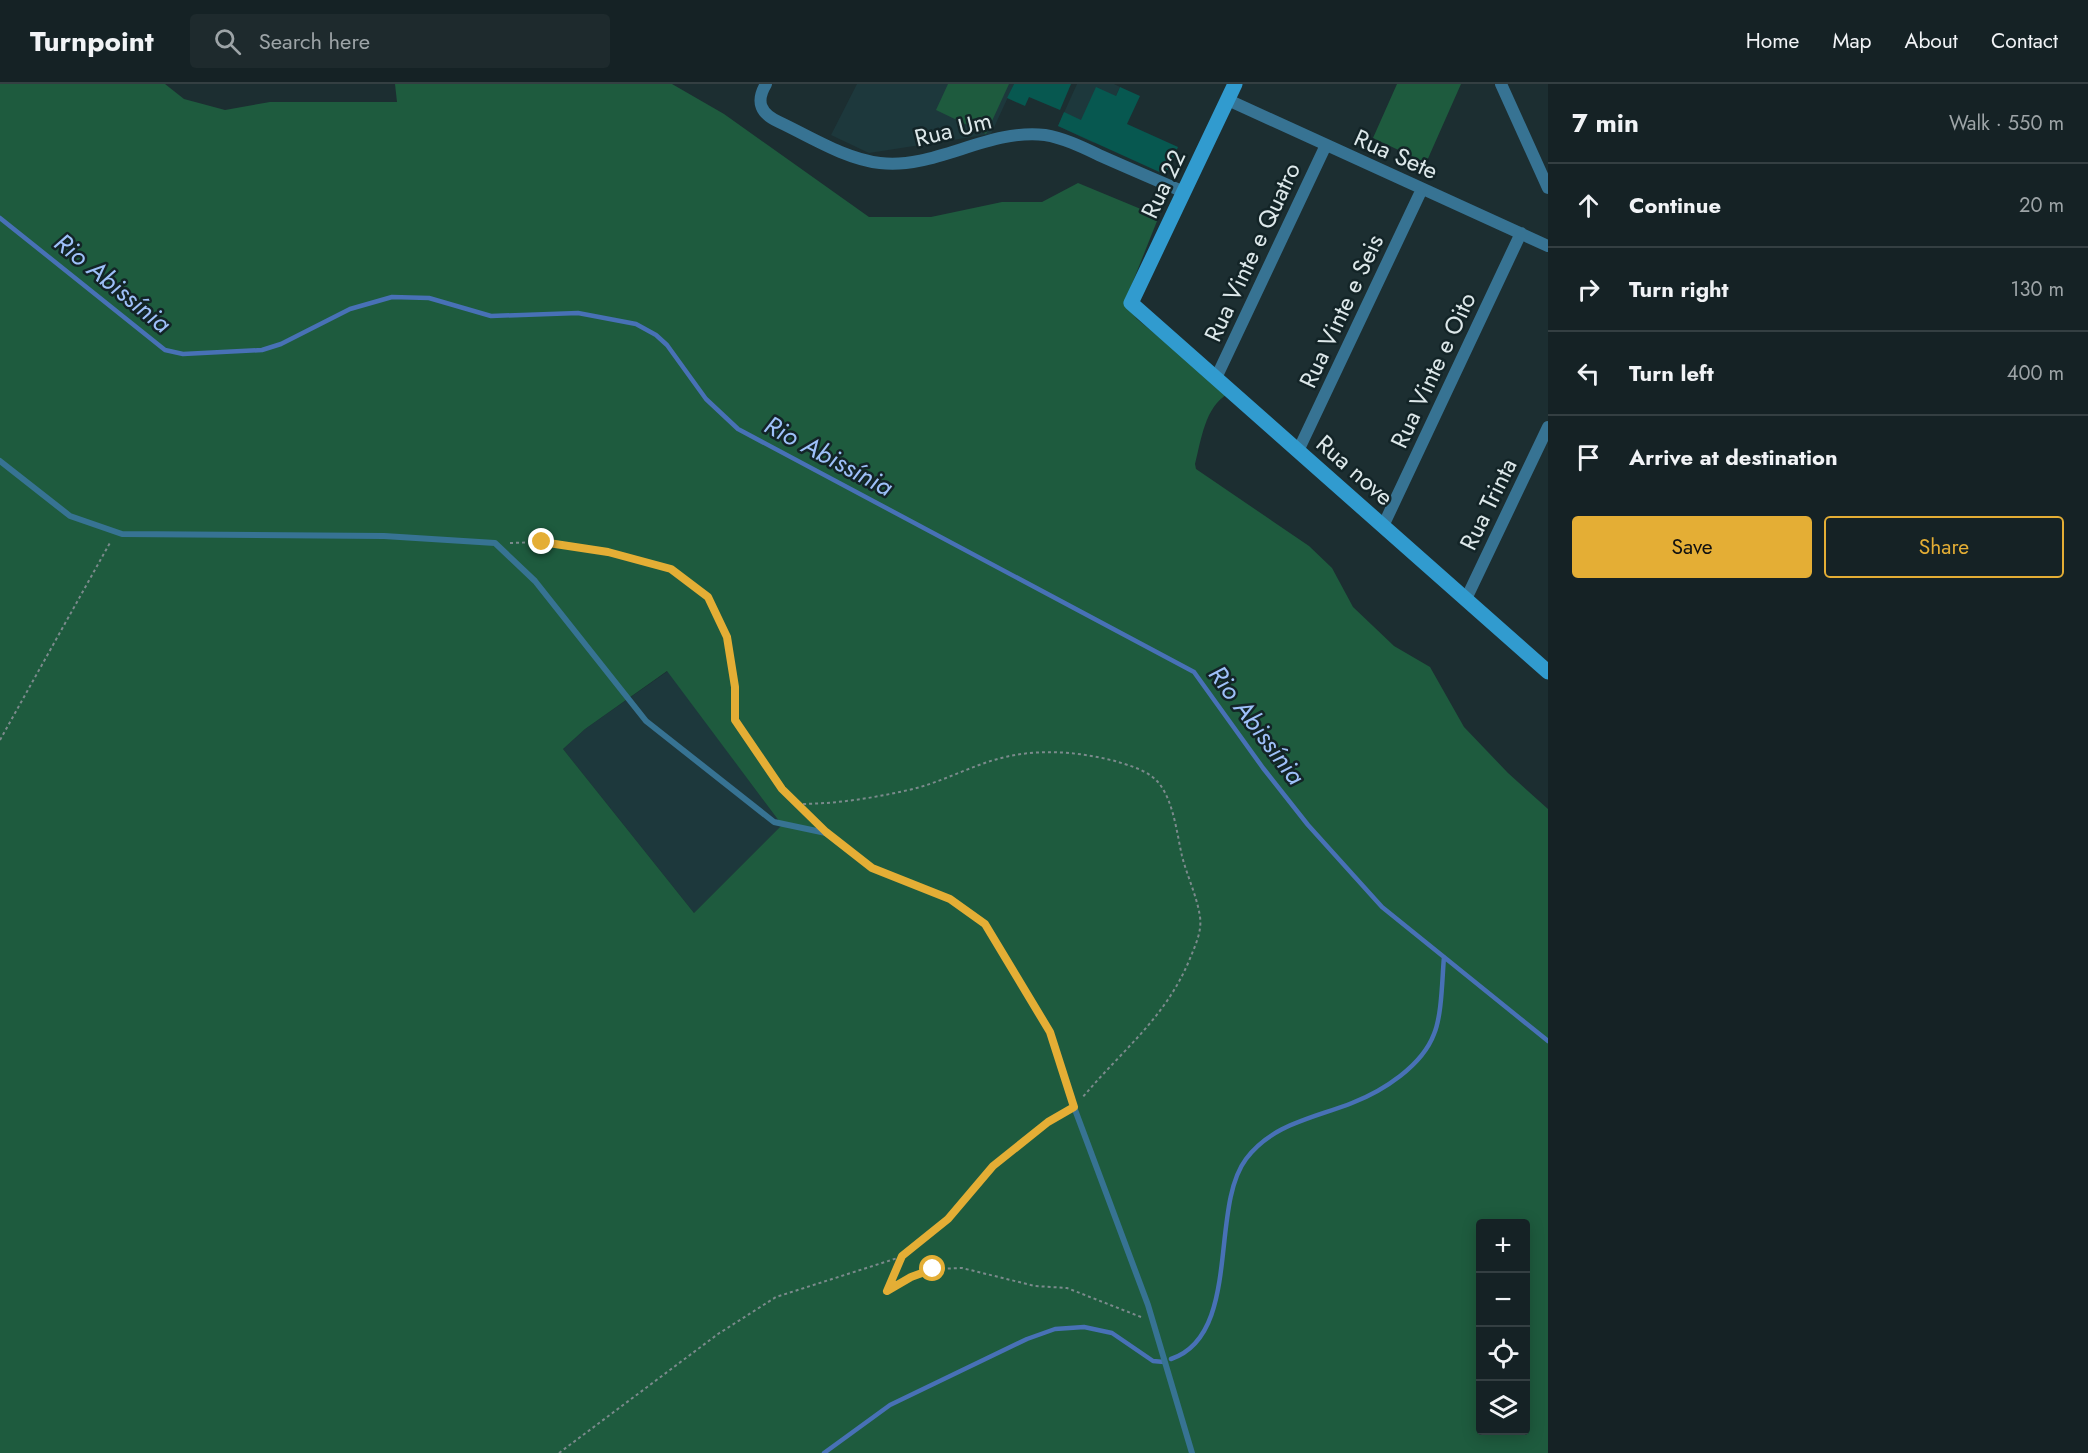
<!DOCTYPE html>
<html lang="en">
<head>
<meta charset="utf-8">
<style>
	body { margin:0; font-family:Jost,sans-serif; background:#1e2a2d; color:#f1f3f6 }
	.controls { position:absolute; right:18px; bottom:18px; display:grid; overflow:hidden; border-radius:6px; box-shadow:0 3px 15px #0003 }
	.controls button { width:54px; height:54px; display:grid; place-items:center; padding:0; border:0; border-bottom:2px solid #343f42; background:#152225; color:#f1f3f6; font:30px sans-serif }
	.stop { position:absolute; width:18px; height:18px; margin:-14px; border:4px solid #e4ae35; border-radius:50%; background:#fff }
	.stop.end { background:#e4ae35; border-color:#fff; box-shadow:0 2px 6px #0008 }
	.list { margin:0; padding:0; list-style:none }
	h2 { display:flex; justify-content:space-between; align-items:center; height:78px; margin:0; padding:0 24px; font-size:26px }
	h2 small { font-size:20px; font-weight:400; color:#9da4a7 }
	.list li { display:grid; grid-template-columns:39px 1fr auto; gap:18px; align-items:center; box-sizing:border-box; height:84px; padding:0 24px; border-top:2px solid #343f42 }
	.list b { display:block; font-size:22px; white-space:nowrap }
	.list em { font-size:20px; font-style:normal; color:#9da4a7 }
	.actions { display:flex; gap:12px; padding:18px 24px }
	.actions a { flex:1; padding:14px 0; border:2px solid #e4ae35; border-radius:6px; text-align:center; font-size:21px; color:#e4ae35 }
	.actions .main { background:#e4ae35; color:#111 }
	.icon { flex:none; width:33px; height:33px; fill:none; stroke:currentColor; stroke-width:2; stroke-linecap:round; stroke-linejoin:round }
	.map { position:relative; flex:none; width:1548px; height:1369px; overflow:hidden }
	header { display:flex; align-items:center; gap:36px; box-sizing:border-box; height:84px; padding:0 30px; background:#152225; border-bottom:2px solid #343f42 }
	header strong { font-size:28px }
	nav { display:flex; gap:33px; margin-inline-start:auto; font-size:21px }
	.search { width:420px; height:54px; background:#1e2a2d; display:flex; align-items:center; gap:15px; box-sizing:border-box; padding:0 21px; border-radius:6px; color:#9da4a7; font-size:22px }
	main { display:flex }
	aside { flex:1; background:#152225 }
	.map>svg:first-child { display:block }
	.built { fill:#1d383c }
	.green { fill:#1e5b3e; fill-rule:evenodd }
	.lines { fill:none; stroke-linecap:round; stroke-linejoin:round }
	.stream { stroke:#4871b6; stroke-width:4.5 }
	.building { fill:#075850 }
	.path { stroke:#7b8a8c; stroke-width:2; stroke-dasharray:3 3; stroke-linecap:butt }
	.lane { stroke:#377393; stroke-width:6 }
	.street { stroke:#377393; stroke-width:12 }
	.secondary { stroke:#319bcf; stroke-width:15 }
	.route { stroke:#e4ae35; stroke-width:8 }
	.labels { text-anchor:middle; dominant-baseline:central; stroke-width:5; stroke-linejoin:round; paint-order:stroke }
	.street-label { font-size:24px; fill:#dde8ea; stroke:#132427 }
	.water-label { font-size:26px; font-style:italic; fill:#9ec0f9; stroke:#132427 }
</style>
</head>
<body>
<header>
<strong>Turnpoint</strong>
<div class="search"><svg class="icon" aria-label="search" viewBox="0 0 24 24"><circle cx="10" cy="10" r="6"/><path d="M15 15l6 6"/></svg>Search here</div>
<nav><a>Home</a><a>Map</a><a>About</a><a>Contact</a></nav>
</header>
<main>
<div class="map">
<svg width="1548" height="1369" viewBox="0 0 1548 1369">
	<rect width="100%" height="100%" fill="#1c2e31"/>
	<!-- built -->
	<path class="built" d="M857,0H1014L991,50L869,69L831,51Z
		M1077,0H1114L1120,3L1094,59L1058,42Z
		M668,587L782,741L694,829L563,665L585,645Z"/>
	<!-- green -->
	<path class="green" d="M0,0H165L184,15L225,26L270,18H397L395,0H672L724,30L869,133H931L1002,118H1042L1078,99L1148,128L1157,137L1124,220L1137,235L1228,310C1205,322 1201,357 1195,380L1196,385L1309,462L1332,484L1353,523L1394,562L1430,583L1464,643L1508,689L1548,725V1369H0ZM667,587L782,741L694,829L563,665L585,645ZM1480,1140H1526V1346H1480Z
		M948,0H1009L986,50L936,26Z
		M1397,0H1461L1426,79L1373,54Z"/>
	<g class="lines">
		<!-- stream -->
		<path class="stream" d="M0,134L165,266L183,270L262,266L281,260L350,225L392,213L429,214L491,232L578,229L636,240L656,251L667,261L706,315L738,345L1194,588L1263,684L1308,741L1382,823L1548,957
			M1171,1275C1242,1251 1209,1124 1246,1075C1272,1040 1314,1034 1352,1019C1383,1007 1422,982 1434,950C1442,931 1442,895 1444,873
			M824,1369L890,1321L1027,1255L1055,1245L1084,1243L1112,1249L1153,1277L1164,1278"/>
	</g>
	<!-- building -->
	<path class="building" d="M1014,0H1071L1060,26L1029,13L1025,22L1007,14Z
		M1096,3L1116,12L1120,3L1140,12L1127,40L1178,63L1166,91L1058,42L1064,28L1081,36Z"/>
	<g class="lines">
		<!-- path -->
		<path class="path" d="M510,459L542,458L608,468L671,485L708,513L727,553L735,602V636L782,705L813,735
			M0,656L111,457
			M797,720C837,720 874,714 913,705C941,698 967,684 994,676C1033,664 1076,667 1115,677C1131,682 1151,687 1161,702C1174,721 1177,750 1182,772C1187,792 1197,812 1200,833C1202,846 1196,860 1191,872C1167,933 1123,965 1082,1014
			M887,1207L911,1193L933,1185L962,1184L1035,1202L1067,1204L1141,1233
			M886,1209L902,1172
			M559,1369L718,1250L776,1213L907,1171L948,1135L993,1082L1048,1038L1064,1029"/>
		<!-- lane -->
		<path class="lane" d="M0,377L70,432L122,450L384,452L495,459L535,497L646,637L774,738L826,749L872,784L950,815L985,840L1050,948L1074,1023L1148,1221L1192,1369"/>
		<!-- street -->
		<path class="street" d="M766,0C755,18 761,30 779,38C811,53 845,75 880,79C934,86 989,44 1045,51C1064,54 1084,64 1101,72C1128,84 1156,96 1184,108
			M1501,0L1548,104
			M1228,16L1548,162
			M1216,294L1326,61
			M1298,367L1422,105
			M1384,440L1521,149
			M1466,515L1548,343"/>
		<!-- secondary -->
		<path class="secondary" d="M1235,0L1131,219L1548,588"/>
	</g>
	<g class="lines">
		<!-- route -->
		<path class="route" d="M542,458L608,468L671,485L708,513L727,553L735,603V636L782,705L826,748L872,784L950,815L985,840L1050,948L1074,1023L1048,1038L993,1082L948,1135L902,1172L887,1207L911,1193L933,1185"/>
	</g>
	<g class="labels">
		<!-- street labels -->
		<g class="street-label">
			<text transform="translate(953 45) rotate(-14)">Rua Um</text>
			<text transform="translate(1396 70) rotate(24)">Rua Sete</text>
			<text transform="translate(1163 100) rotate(-65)">Rua 22</text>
			<text transform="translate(1252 168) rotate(-65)">Rua Vinte e Quatro</text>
			<text transform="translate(1341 227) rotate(-65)">Rua Vinte e Seis</text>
			<text transform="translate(1433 286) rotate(-65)">Rua Vinte e Oito</text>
			<text transform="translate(1355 386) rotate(41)">Rua nove</text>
			<text transform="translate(1488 420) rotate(-64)">Rua Trinta</text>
		</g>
		<!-- water labels -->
		<g class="water-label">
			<text transform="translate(113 199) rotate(39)">Rio Abissínia</text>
			<text transform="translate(829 372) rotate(28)">Rio Abissínia</text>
			<text transform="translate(1257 641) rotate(53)">Rio Abissínia</text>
		</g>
	</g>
</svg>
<div class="controls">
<button>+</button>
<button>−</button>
<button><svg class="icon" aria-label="locate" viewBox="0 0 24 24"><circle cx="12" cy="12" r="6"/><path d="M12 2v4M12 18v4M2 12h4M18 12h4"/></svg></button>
<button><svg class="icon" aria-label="layers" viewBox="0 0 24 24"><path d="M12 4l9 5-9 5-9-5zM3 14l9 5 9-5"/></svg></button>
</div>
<div class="stop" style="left:933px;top:1185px"></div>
<div class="stop end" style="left:542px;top:458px"></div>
</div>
<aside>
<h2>7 min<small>Walk · 550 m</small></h2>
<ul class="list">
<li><svg class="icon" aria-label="ahead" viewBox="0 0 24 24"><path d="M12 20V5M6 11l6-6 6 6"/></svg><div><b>Continue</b></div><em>20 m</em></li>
<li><svg class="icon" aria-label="right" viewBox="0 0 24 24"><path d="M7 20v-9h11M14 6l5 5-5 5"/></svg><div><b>Turn right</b></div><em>130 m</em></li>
<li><svg class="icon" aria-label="left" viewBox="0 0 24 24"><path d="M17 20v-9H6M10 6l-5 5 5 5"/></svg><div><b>Turn left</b></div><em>400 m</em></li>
<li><svg class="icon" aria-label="arrive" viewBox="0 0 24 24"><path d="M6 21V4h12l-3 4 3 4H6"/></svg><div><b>Arrive at destination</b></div></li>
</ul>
<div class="actions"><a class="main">Save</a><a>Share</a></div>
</aside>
</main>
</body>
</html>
